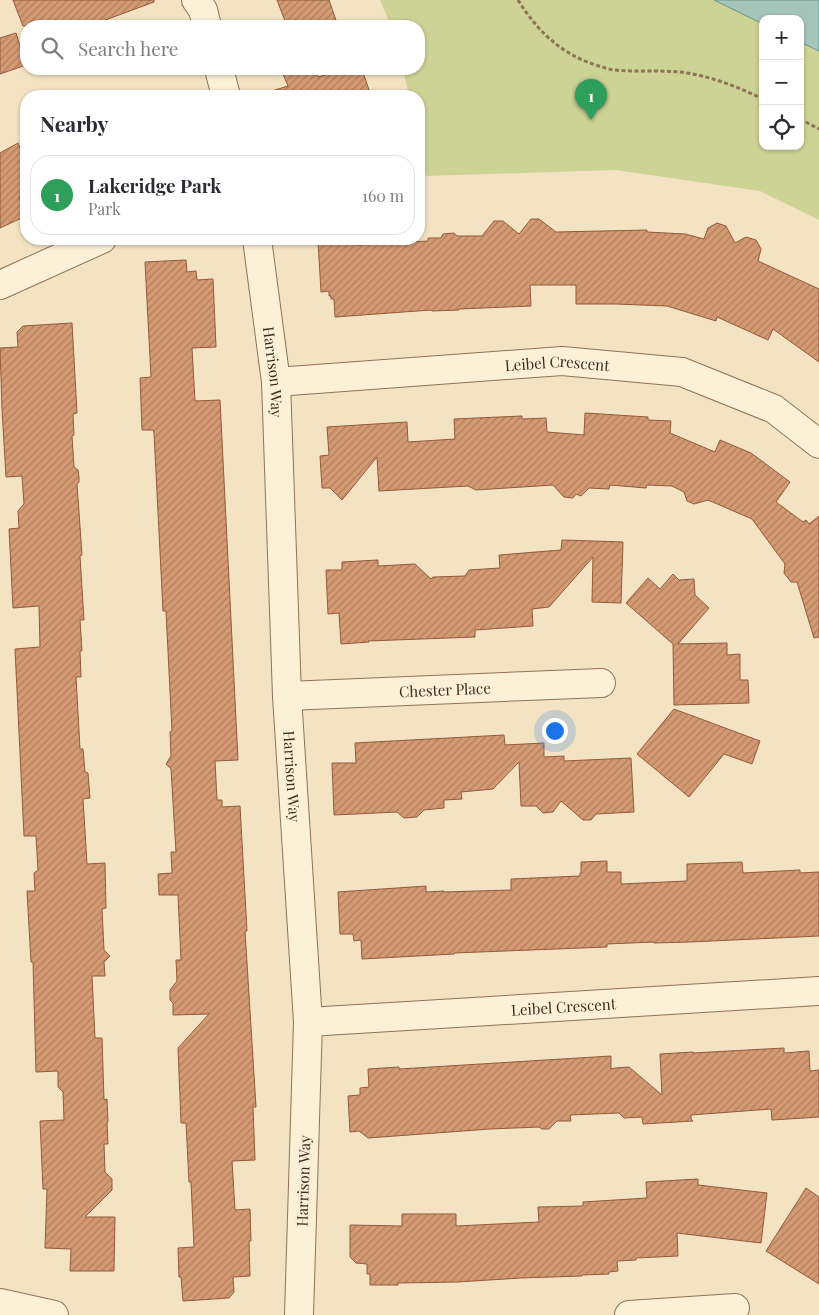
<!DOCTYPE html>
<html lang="en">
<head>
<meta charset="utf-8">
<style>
	body { margin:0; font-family:"Playfair Display",serif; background:#f7f7f7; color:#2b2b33 }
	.controls { position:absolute; right:15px; top:15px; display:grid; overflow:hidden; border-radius:10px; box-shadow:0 1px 4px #0004 }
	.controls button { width:45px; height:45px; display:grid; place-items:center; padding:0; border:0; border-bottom:1px solid #e1e1e2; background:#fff; color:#2b2b33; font:25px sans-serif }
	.you { position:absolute; left:554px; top:730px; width:18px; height:18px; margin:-12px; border:4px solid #fff; border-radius:50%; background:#1a73e8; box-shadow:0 0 0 8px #1a73e833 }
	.badge { display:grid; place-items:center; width:32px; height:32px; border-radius:50%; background:#d93025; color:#fff; font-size:16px; font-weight:700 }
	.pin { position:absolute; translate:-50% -41px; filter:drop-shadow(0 1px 2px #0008) }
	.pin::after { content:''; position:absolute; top:26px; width:18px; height:15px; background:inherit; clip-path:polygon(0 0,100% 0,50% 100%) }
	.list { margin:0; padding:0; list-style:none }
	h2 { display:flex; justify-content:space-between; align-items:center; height:65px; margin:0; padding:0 20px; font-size:21px }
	h2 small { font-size:16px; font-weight:400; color:#7c7c81 }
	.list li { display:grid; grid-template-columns:32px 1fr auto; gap:15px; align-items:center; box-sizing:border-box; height:80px; margin:0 10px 10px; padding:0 10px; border:1px solid #e1e1e2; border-radius:20px }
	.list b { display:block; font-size:19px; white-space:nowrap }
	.list p { margin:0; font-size:16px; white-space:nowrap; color:#7c7c81 }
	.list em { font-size:16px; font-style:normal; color:#7c7c81 }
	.icon { flex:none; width:28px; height:28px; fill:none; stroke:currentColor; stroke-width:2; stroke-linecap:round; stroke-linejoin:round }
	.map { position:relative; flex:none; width:819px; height:1315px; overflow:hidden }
	.search { position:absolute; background:#fff; box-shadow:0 1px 4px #0004; left:20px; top:20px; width:405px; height:55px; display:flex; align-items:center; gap:12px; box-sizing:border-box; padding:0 18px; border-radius:20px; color:#7c7c81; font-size:19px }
	.panel { position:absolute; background:#fff; box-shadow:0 1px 4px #0004; left:20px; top:90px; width:405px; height:155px; border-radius:20px }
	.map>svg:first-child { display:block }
	.green { fill:#cdd295; fill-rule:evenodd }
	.water { fill:#a5c5bb; stroke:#6b9589 }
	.building { fill:url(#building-hatch); stroke:#915a3a }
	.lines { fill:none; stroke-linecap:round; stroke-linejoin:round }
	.minor-casing { stroke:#8f7357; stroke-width:30 }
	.tertiary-casing { stroke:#8f7357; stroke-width:30 }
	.path { stroke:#8f7357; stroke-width:3; stroke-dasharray:4 2.5; stroke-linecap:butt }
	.minor { stroke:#fcf0d7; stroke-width:28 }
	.tertiary { stroke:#fcf0d7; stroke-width:28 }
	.labels { text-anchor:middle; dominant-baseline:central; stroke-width:5; stroke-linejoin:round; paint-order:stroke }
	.street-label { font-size:15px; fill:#3d2c1d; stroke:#f9edd3 }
</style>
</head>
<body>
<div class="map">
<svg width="819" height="1315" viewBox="0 0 819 1315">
	<defs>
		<pattern id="building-hatch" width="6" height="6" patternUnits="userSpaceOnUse" patternTransform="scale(1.25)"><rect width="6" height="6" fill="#d59a74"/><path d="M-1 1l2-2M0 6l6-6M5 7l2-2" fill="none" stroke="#ae7e5f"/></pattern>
	</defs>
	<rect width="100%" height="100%" fill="#f3e3c3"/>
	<!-- green -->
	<path class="green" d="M380,0H819V220L760,191L616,170L426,176L419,144V96H409L403,69H419V26H391ZM763,19H800V146H763Z"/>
	<!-- water -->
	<path class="water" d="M714,0H819V51L800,42V19H763V24Z"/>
	<!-- building -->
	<path class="building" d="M13,0H154V2L89,26H23Z
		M277,0H329L338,26H287Z
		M16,33L26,65L0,74V38Z
		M281,69H315L318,77L347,69H362L371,96H273L272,91L288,86Z
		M18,143L26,162V194L19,197L26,216L0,228V153Z
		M531,219H539L556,232L647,230V232L685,234L704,239L708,228L717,223L726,226L735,243L746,237L756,240L761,249L758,261L819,289V362L773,329L768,340L717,317L716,321L667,306L616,304H576V285H530L531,306L459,309V310L432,311L431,310L335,317L334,299H331V296H329V291L321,292L318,241H332V239H356L357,245L428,241V238H441L443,234L454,233L457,236H482L494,221H503L519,234Z
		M186,260L187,272L196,271L197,280L213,279L216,347L192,348L195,401L220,400L238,760L215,761L217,800H222V807L240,806L247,931H245L256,1107H253L255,1160L232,1161L235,1210L250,1209L251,1241H249L250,1276L233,1277L234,1292L229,1298L183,1301L181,1277H179L178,1248L194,1247L191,1182H189L186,1123H181L178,1048L209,1014L173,1015V1003L170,1000V990L177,981L176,960H181L178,895H159L158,874L172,873L171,852H176L171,769L166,764L171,756L170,732L172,731L166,611H163L154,433L153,430H142L140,378L151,377L145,262Z
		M72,323L77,413L73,414L74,435L72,436L74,467L78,470L79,477V482L77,484L82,555L80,556L84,620H80L82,651H80L81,677H76L80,749H83L85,772L88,773L90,798L83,799L87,864L105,863L106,908L102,909L104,950L110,956L104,962L105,976H92L95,1038H102L104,1100L107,1099L108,1122H107L108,1144H104L105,1172L112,1179V1190L85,1217H115L114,1271H70L71,1249L45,1248L47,1189H43L40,1121L64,1120L63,1092L58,1087V1071L36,1072L33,962H31L27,891H35L34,873L38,870L36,836H24L15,649L40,647L39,606L13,608L9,529L19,528L18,511L24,504L22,476L6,477L2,409L0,348L18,347L17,332L23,326Z
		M585,413L648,417V420L671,421L670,433L715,452L720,440L751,453L790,482L776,502L803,522L806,520L809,524L819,516V637L814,638L797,582H791L784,573L785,564L752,519L708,500L694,504L687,501L684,492L672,486L647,485L646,488L610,485L609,489L589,488L581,496L576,494L573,498L564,497L553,485L476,490L468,486L379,491L377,457L342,500L330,488H322L320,456L329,455L327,427L407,422L408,442L455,439L454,419L522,416V419L546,418L547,432L584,435Z
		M562,540L623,542L621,603L592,602L593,557L549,607L532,609L533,626L475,630V637L368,641L369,642L341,644L339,613L328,614L326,570H342V562L378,560V566L415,564L431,579L433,577L465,576L469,570L500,568L499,555L561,550Z
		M673,574L679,580L694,579L695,595L709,608L678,644L727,643V655L740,654V680H748L749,703L674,705L673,644L626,603L648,578L660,589Z
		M674,709L760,741L752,764L724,754L689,797L637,754Z
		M504,735L505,745L544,743V757L564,756V761L631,758L634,812L596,814L591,820H583L561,801L553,812L543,813L536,806H521L519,762L493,789L461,792L462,799L444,800V808L424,810L417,817L404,818L397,812L334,815L332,763H356L355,743Z
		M607,861V872H621V884L687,881V864L742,862L743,873L800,870V873L819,872V936L690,942L654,943V942L607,944V947L454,953V954L362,959L361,940L354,941L353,934H340L338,892L426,886V892L444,891V892L511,890V879L580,876V873H581V862Z
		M784,1048V1053L809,1051L810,1071L819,1070V1117L772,1120L771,1109L691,1115V1119L693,1121L643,1124L642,1117L624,1118L619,1113L570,1115L571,1121H557L549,1129H542L539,1127L490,1129L368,1138L359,1131L350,1132L348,1096L360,1095V1088L369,1087L368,1069L399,1067V1069L611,1056V1069L615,1068L629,1067L662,1095L660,1054L693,1052V1053Z
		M698,1179V1185L767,1193L761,1243L677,1233L678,1256L636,1258V1260L617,1261L618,1271L609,1272V1274L582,1275V1276L521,1278L457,1282L398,1283V1285H370V1274H367V1264L356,1263L350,1257V1225L402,1226V1214H456V1226L539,1222L538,1207L583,1206V1202L647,1198L646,1182Z
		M806,1188L819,1197V1284L766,1251Z"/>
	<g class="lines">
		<!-- minor casing -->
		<g class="minor-casing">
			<g id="minor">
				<path d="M0,285L102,239"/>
				<path id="s1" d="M276,382L562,361L682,372L774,409L819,444"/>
				<path id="s2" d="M287,696L601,683"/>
				<path id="s3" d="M308,1022L819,991"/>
				<path d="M0,1303L54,1315"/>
				<path d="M629,1315L735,1308"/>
			</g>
		</g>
		<!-- tertiary casing -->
		<g class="tertiary-casing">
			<g id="tertiary">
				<path d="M196,0L203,10L207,26"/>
				<path d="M219,69L226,96"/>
				<path id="s4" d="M257,239L276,382L287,696L308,1022L299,1315"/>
			</g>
		</g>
		<!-- path -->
		<path class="path" d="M518,0C538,32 562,55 599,66C604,68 609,69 614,70C636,72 658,70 679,72C708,75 736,86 763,99
			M800,119L819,129"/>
		<!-- minor -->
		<use href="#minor" class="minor"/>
		<!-- tertiary -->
		<use href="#tertiary" class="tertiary"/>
	</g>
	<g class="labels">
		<!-- street labels -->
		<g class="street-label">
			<text stroke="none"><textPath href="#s1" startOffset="282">Leibel Crescent</textPath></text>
			<text stroke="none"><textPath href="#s4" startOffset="134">Harrison Way</textPath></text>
			<text stroke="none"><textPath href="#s2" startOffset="158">Chester Place</textPath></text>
			<text stroke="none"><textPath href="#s4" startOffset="539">Harrison Way</textPath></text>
			<text stroke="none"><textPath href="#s3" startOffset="256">Leibel Crescent</textPath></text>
			<text transform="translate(303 1181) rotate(-88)">Harrison Way</text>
		</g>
	</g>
</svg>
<div class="controls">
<button>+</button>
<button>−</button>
<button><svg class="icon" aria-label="locate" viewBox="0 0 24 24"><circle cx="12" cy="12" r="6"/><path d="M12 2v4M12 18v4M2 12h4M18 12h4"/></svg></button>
</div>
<div class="you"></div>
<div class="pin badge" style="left:591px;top:120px;background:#2e9e5b">1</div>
<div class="search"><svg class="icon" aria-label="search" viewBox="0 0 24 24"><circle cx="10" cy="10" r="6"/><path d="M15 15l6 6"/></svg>Search here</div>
<section class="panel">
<h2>Nearby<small></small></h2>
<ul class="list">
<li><span class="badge" style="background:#2e9e5b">1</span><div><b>Lakeridge Park</b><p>Park</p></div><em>160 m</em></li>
</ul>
</section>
</div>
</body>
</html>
